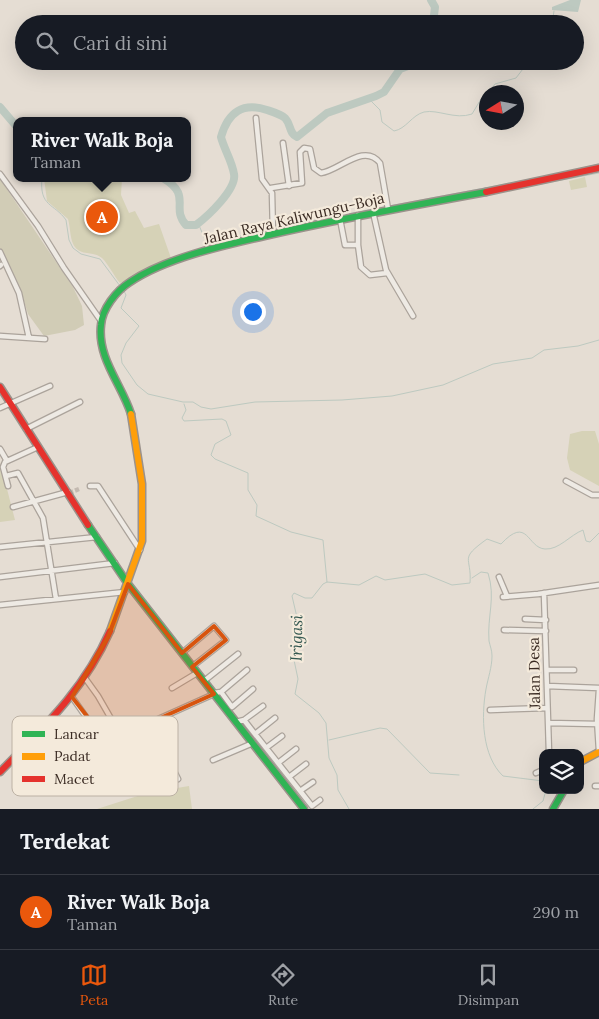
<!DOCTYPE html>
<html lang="id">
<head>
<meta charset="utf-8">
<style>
	body { margin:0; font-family:Lora,serif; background:#20242c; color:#f1f3f6 }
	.controls { position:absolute; right:15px; bottom:15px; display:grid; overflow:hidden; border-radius:10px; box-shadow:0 5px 20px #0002 }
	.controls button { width:45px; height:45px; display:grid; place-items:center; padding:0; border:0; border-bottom:1px solid #363941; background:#171b24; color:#f1f3f6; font:25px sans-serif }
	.compass { position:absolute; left:479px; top:85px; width:45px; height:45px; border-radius:50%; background:#171b24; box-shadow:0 5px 20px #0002; rotate:259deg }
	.you { position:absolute; left:252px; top:311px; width:18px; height:18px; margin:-12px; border:4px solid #fff; border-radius:50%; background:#1a73e8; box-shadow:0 0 0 8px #1a73e833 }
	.badge { display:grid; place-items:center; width:32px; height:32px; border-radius:50%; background:#ea580c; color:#fff; font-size:16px; font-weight:700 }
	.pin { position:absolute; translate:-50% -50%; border:2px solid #fff; box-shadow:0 1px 5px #0006 }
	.popup { position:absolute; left:13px; top:117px; width:178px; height:65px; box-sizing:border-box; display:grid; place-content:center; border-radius:10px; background:#171b24; filter:drop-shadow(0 1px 4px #0005); font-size:16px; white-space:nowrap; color:#9ea1a6 }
	.popup b { font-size:19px; color:#f1f3f6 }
	.popup::after { content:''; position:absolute; left:50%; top:100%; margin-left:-10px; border:10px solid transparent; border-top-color:#171b24 }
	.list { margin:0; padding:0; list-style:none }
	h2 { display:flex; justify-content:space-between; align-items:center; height:65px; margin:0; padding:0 20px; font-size:21px }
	h2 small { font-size:16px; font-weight:400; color:#9ea1a6 }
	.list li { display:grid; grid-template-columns:32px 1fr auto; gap:15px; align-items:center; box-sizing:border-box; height:75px; padding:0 20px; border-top:1px solid #363941 }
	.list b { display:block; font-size:19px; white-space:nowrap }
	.list p { margin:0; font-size:16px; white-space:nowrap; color:#9ea1a6 }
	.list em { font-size:16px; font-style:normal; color:#9ea1a6 }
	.icon { flex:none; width:28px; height:28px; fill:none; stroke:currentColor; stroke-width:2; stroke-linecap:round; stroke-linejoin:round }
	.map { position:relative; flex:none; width:599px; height:809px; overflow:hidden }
	.search { position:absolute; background:#171b24; box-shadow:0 5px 20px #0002; left:15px; right:15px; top:15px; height:55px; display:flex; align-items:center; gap:12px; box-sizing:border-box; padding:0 18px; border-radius:28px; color:#9ea1a6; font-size:19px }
	.sheet { height:140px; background:#171b24 }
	nav { display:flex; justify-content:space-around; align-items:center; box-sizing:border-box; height:70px; border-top:1px solid #363941; background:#171b24; font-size:14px; color:#9ea1a6 }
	nav a { display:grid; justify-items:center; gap:2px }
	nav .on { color:#ea580c }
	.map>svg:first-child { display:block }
	.green { fill:#d6d2b7 }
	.cemetery { fill:#d1ccb6 }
	.water { fill:#bdc9c0 }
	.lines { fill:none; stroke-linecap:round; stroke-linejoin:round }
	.stream { stroke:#bdc9c0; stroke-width:1 }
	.river { stroke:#bdc9c0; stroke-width:8 }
	.street-tunnel { stroke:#c3b9b0; stroke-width:4.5; stroke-dasharray:4.5 2; stroke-linecap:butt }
	.street-casing { stroke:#aba39b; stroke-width:7 }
	.fast-casing { stroke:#9b928b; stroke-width:9 }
	.slow-casing { stroke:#9b928b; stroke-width:9 }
	.jam-casing { stroke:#9b928b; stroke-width:9 }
	.street { stroke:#eeeae4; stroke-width:4.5 }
	.fast { stroke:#30b455; stroke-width:6 }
	.slow { stroke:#ff9f0a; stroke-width:6 }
	.jam { stroke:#e5322d; stroke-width:6 }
	.marked { fill:#d7540e; fill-opacity:0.2; stroke:#d7540e; stroke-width:4; stroke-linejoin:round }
	.labels { text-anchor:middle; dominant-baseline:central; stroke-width:4.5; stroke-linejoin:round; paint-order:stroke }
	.street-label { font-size:15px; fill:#3a2b23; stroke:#f4eadb }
	.water-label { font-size:16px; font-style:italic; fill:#345851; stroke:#f4eadb }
	.key { fill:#f4eadb; stroke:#bcb1a4; stroke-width:1 }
	.key-label { font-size:14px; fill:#3a2b23 }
</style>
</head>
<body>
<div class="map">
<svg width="599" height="809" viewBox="0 0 599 809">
	<rect width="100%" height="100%" fill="#e5ddd3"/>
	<!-- green -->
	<path class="green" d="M585,177L587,187L571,190L569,181Z
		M44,178H122L121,195L129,213L135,211L144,228L159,224L171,258L120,283C114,276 109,265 102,258C97,254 92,254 87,253C68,251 72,233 68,219L47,201Z
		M582,431H595L599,444V486L570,470L567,458L570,434Z
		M0,462L15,520L0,522Z
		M189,786L192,809H97L147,793Z"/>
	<!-- cemetery -->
	<path class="cemetery" d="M0,179L73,287L82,306L84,325L75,330L44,336L28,314L19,285L0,248Z"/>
	<!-- water -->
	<path class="water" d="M570,0H581L578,12L552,10V7Z"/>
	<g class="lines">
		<!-- stream -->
		<path class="stream" d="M552,24L554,11
			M489,92L495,84L516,78L529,61
			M369,99L380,110L382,122L394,131C406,129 412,115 424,112C438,109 455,120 472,114L481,99L486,94
			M578,169L599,164
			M42,178C39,207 54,203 66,220L69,240L73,248L81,254L100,259L120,286
			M509,190L599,173
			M389,206L532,179
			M198,223L207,244L268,229L385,207
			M124,291L126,295L121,308L139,326L126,343L121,355L122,363L137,385L148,394L183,402H193L201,407L211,409L255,402L342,400L392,396L443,385L493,364L532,358L544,350L578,346L599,340
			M184,404L186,410L182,418L184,421L222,419L226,421L231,435L215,444L211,455L215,459L248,473V490L257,505L256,516L291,532L323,540L327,582
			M472,578L481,572L488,573C496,598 487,616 489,641C490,646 492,650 492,656C492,667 488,678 486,689C481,717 482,756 503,776L543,781
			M329,740L380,728L387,729L430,773L459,775
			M349,809L338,790L337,775L329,758L326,723L319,713L295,694L298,679L294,660L299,626L292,596L294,593L305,598H312L323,584L327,582L359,585L376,576L385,580L425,574L452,585L470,583C472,556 458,560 487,539L501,544C528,515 527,548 545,549C559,550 570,535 583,530L586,541L590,542L599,533
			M533,809L543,801L546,790"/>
		<!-- river -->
		<path class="river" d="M431,0L435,7L433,24
			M0,107L17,127
			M163,178C193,196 170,207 186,225H196C208,216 237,189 234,174C232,161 224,149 221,137C228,112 243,102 267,110C273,112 280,114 285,118C291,124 289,134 297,137L327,113L376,96L384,92L400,69L421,61"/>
		<!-- street-tunnel -->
		<path class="street-tunnel" d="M69,493L79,489"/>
		<!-- street casing -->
		<g class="street-casing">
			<path id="street" d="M256,118L262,179L272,193L273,234
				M283,143L289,186
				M0,174L38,226L64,268L101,321
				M271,188L302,183L300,152L304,148L310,149L314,168L321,173C339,171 364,142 380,163L388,209
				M373,212L386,270L413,316
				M340,219L345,245H358L361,267L370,275L387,273
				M358,245V215
				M0,252L19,293L29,338
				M0,266L1,265
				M0,336L45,339
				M0,408L50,386
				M26,429L80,402
				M0,449L7,461
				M6,476L18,473L43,518L56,599
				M566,481L592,495H599
				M8,486L3,467L5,462L38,447
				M90,486H98L140,550
				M13,507L68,492
				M0,547L97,537
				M0,577L115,563
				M499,577L507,596
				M544,593L549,753
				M503,597L538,594L599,585
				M0,605L125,592
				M525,619L546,620
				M504,630L546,631
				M182,653L214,626L226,640L193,666
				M547,670H574
				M85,678L98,696L121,736
				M204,681L238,654
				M547,686L599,688
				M172,688L197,673
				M599,690L597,719L599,751
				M221,692L247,670
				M213,693L221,692L232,707L253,689
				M72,697L98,734L107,742L214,694
				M490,710L547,708
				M244,720L255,734L275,718
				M236,722L244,720L263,706
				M548,723L597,724
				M141,727L156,755L164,751L178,779
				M255,734L278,763L296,749
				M27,744L42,753L68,789
				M266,748L282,736
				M213,760L253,743
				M278,763L312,806L320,800
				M536,773L543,770
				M289,777L306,764
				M595,786H599
				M300,791L313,782"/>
		</g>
		<!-- fast casing -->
		<g class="fast-casing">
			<path id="fast" d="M131,414C122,385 97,358 101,325C102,309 116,291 130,282C167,257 229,244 273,234C344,218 415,205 486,192
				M88,525L128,584L304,809
				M553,809L564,790"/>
		</g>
		<!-- slow casing -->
		<g class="slow-casing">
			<path id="slow" d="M110,631L142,541V484L131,414
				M580,762L599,752"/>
		</g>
		<!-- jam casing -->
		<g class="jam-casing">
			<path id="jam" d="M486,192L599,168
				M0,387L88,525
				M0,772C44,727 84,690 110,631"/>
		</g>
		<!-- street -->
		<use href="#street" class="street"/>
		<!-- fast -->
		<use href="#fast" class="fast"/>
		<!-- slow -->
		<use href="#slow" class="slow"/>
		<!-- jam -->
		<use href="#jam" class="jam"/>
	</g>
	<!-- marked area -->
	<path class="marked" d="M128,584L182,653L214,626L226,640L192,667L214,694L107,742L72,697L108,637Z"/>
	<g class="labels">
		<!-- street labels -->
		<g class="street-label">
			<text transform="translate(294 218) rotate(-13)">Jalan Raya Kaliwungu-Boja</text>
			<text transform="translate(534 673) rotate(-91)">Jalan Desa</text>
		</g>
		<!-- water labels -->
		<g class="water-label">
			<text transform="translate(296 638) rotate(-89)">Irigasi</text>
		</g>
	</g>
	<!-- legend -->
	<rect x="12" y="716" width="166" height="80" rx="8" class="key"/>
	<rect x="22" y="731" width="23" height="6" fill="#30b455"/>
	<rect x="22" y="753" width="23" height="7" fill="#ff9f0a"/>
	<rect x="22" y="776" width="23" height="6" fill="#e5322d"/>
	<g class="key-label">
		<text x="54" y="739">Lancar</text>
		<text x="54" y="761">Padat</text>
		<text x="54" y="784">Macet</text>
	</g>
</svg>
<div class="controls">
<button><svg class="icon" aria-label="layers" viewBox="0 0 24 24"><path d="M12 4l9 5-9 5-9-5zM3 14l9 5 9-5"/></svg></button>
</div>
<svg class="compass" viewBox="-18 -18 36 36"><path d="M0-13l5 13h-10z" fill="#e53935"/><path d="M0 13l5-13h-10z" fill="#9ea1a6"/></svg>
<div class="you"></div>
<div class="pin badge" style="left:102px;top:217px">A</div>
<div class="popup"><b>River Walk Boja</b>Taman</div>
<div class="search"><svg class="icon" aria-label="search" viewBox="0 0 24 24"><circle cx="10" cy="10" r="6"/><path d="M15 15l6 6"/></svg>Cari di sini</div>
</div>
<section class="sheet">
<h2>Terdekat<small></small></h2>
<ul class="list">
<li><span class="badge">A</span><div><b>River Walk Boja</b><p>Taman</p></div><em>290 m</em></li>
</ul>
</section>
<nav>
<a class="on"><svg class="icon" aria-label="map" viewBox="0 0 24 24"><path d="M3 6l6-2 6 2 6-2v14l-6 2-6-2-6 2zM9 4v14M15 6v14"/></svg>Peta</a>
<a><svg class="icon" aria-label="directions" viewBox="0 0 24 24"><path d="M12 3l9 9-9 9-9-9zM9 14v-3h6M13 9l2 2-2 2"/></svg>Rute</a>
<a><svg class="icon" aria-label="saved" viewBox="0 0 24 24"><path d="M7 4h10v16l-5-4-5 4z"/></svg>Disimpan</a>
</nav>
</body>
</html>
